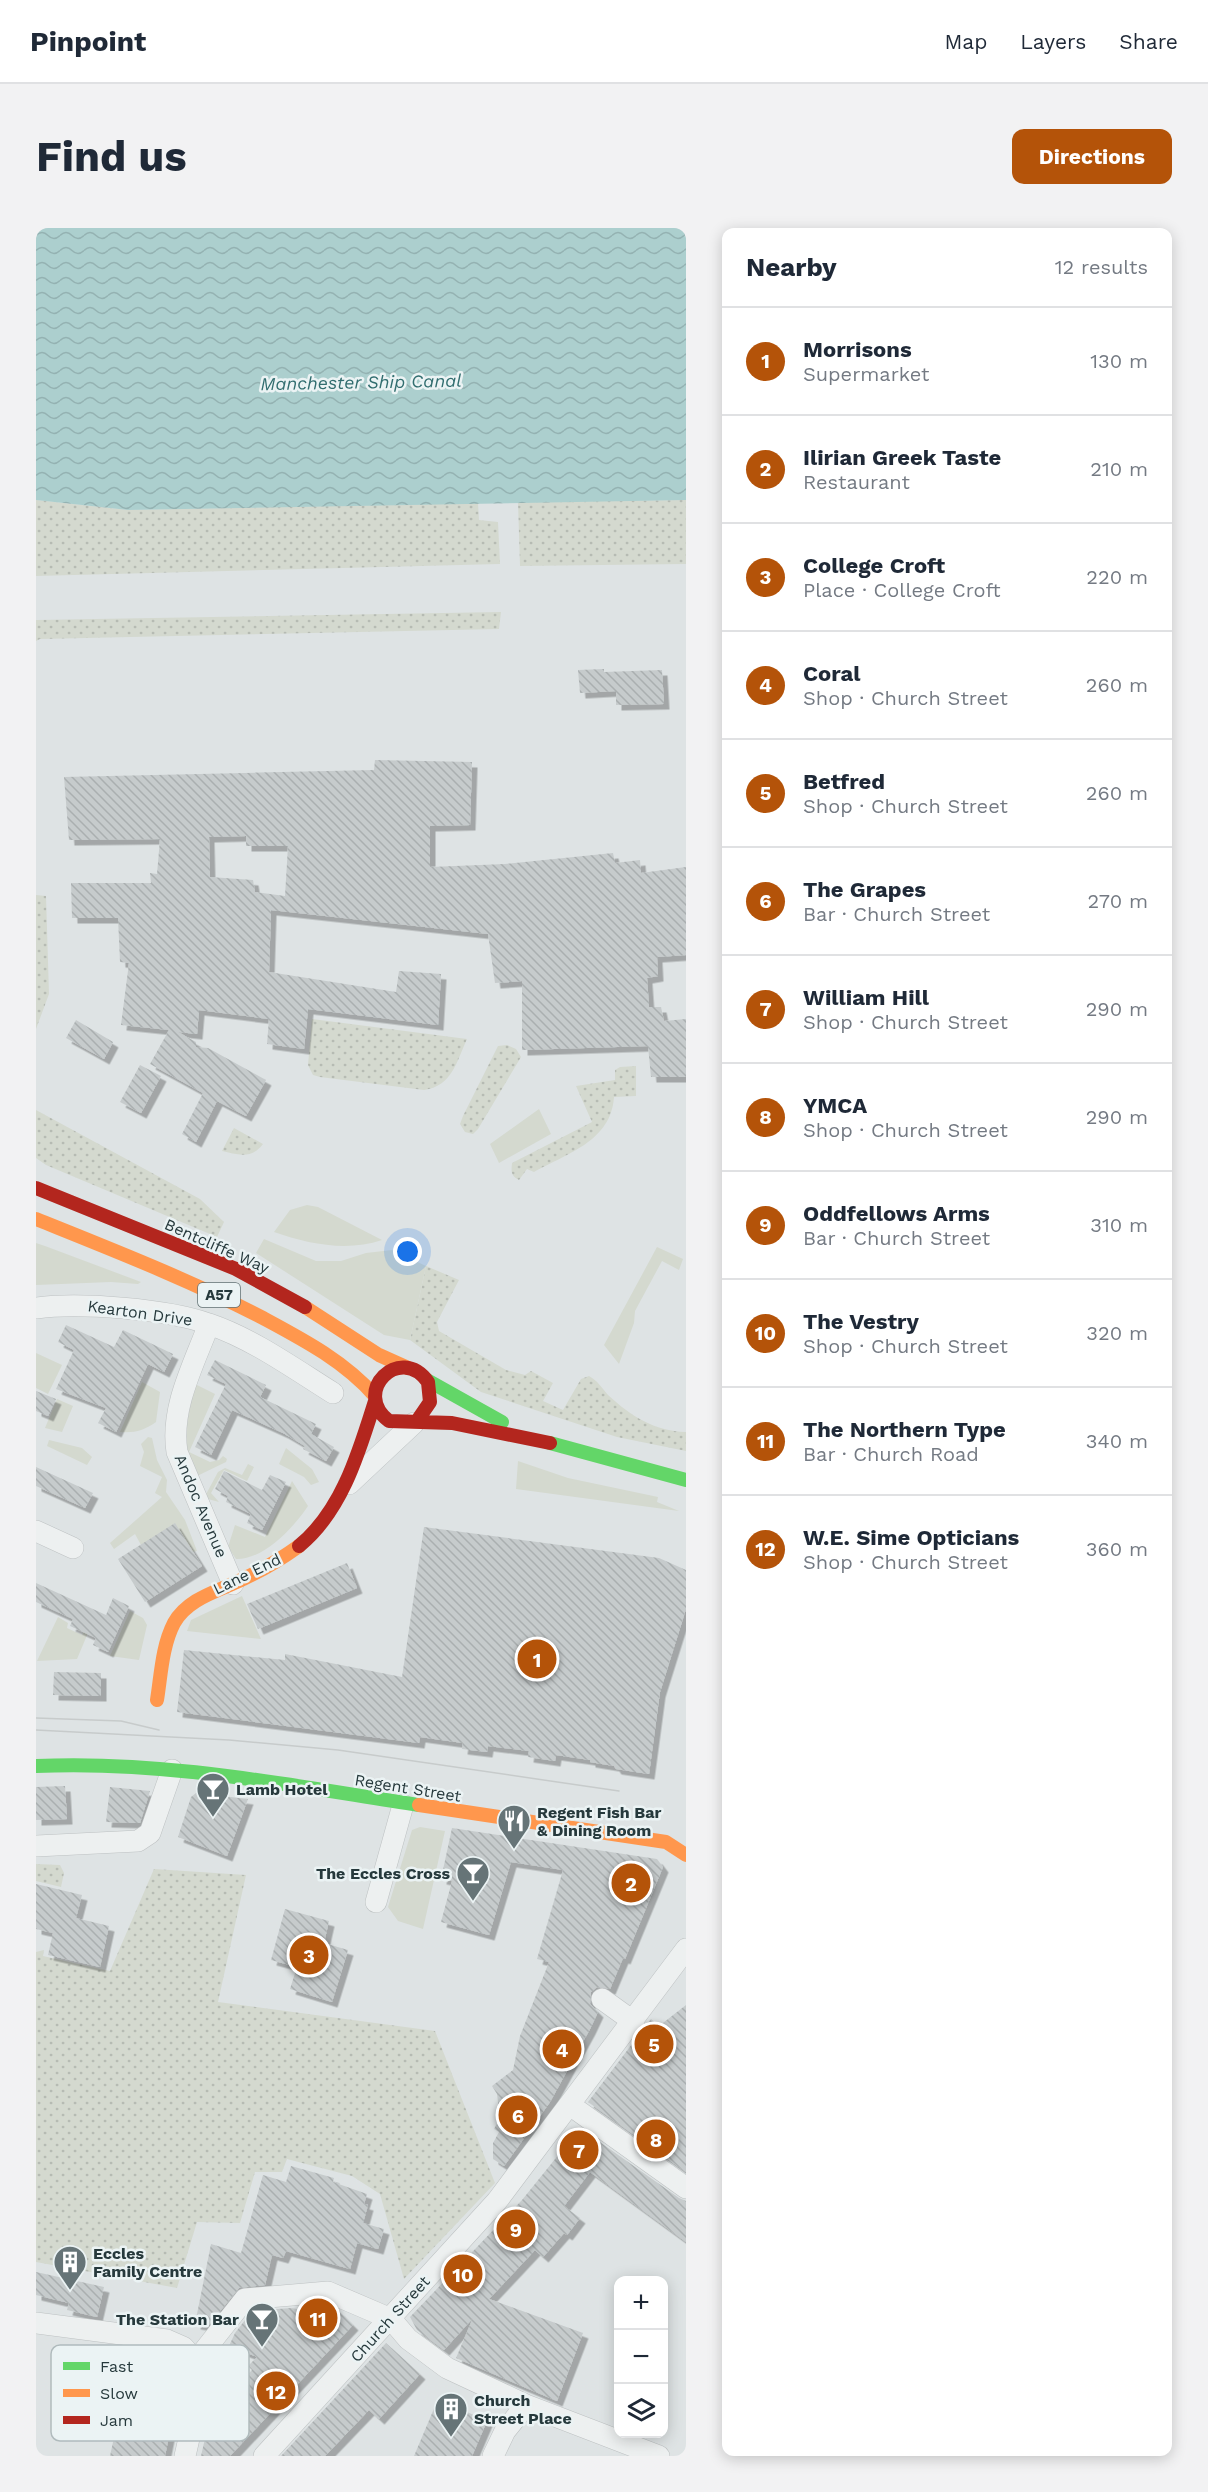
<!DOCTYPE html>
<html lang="en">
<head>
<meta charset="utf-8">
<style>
	body { margin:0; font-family:"Work Sans",sans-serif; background:#f2f2f3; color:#1f2937 }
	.controls { position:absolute; right:18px; bottom:18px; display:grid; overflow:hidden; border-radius:12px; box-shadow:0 3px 15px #0003 }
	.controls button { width:54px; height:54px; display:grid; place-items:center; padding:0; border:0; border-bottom:2px solid #e0e1e3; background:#fff; color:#1f2937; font:30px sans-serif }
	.you { position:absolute; left:372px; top:1024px; width:21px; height:21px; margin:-15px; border:4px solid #fff; border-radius:50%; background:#1a73e8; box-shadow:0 0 0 9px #1a73e833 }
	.badge { display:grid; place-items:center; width:39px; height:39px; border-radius:50%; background:#b45309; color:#fff; font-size:20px; font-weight:700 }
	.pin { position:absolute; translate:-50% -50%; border:3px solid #fff; box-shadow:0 2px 6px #0006 }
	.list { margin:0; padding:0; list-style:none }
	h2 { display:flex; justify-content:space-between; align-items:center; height:78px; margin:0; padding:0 24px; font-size:26px }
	h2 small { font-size:20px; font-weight:400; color:#747a83 }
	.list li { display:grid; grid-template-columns:39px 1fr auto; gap:18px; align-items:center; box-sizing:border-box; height:108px; padding:0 24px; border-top:2px solid #e0e1e3 }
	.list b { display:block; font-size:22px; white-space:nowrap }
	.list p { margin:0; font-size:20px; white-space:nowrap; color:#747a83 }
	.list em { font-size:20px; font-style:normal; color:#747a83 }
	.icon { flex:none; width:33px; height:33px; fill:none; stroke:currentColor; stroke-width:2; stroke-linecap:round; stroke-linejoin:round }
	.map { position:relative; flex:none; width:650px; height:2228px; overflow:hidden; border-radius:12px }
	header { display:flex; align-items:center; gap:36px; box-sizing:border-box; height:84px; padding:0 30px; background:#fff; border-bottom:2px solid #e0e1e3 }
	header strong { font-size:28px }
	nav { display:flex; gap:33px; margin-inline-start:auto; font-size:21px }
	.intro { display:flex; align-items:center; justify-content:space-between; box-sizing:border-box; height:144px; padding:0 36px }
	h1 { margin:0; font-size:42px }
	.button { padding:15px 27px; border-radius:12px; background:#b45309; color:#fff; font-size:21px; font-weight:700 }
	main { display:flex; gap:36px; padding:0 36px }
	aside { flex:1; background:#fff; border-radius:12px; box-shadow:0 3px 15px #0003 }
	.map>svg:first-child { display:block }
	.grass { fill:url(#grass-dots) }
	.garden { fill:#d4d9cf }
	.water { fill:url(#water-waves) }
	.building { fill:url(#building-back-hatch); fill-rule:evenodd; filter:url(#shadow) }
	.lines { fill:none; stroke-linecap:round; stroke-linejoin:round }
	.street-casing { stroke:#bdc1c2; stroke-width:22 }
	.street { stroke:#edf0f0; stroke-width:21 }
	.fast { stroke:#63d668; stroke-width:14 }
	.slow { stroke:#ff974d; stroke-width:14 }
	.jam { stroke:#b3261e; stroke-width:14 }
	.tram { stroke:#c7cbcb; stroke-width:1.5 }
	.labels { text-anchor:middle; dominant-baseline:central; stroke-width:5; stroke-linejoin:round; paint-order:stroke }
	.shield { fill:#ebf3f4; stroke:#617173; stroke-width:1.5 }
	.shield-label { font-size:15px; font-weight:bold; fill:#26393c }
	.street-label { font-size:16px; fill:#26393c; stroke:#ebf3f4 }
	.poi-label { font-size:16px; font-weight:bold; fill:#26393c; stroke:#ebf3f4; text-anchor:start }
	.water-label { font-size:18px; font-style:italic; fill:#316d6f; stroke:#ebf3f4 }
	.key { fill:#ebf3f4; stroke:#b0bbbd; stroke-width:1.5 }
	.key-label { font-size:16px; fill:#26393c }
</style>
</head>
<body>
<header>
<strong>Pinpoint</strong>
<nav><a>Map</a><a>Layers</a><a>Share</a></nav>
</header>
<div class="intro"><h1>Find us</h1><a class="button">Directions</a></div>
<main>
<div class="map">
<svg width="650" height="2228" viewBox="0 0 650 2228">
	<defs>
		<pattern id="grass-dots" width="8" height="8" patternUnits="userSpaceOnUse" patternTransform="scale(1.5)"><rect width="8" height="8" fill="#d4d9cf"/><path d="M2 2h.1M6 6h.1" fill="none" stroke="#b6bbb3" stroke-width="1.8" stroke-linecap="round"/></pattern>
		<pattern id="water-waves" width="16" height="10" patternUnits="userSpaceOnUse" patternTransform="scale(1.5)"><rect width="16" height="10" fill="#accfce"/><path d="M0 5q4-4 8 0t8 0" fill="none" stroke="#94b2b2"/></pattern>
		<pattern id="building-back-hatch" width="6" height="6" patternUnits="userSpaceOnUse" patternTransform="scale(1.5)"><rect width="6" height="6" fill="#c6cbcc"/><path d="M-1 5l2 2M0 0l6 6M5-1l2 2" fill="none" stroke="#aaafb0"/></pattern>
		<filter id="shadow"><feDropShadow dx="5.5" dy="5.5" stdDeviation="0" flood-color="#0004"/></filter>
	</defs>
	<rect width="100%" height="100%" fill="#dee3e4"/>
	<!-- grass -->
	<path class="grass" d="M0,272L92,282L442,275L443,292L462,294L464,336L0,348Z
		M650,272V336L484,338L482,274Z
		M465,384L463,401L4,411L0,413V392Z
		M0,667L10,668L13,766L0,801Z
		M276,791L431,811C420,835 416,858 388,862L284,849L277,847L272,837Z
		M471,817L480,821L485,829L442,901L437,906L429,904L424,896L427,888L462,818Z
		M600,838V868L578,869C575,913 532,925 498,944L491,941L483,952C475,948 475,944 476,935L556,894L540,858L579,852V842L584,839Z
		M0,882L164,971L188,994L181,1009L10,937L0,930Z
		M198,900L227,916C216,931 202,927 186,923Z
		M390,1038L423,1052L401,1094L403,1103L470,1142L489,1147L495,1143L517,1155L507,1173L527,1182L545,1151L553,1148C562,1153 565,1159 572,1167C595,1188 618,1203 650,1204V1223L581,1209L445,1164L374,1112Z
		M0,1636L24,1637L28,1645L25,1659L0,1653Z
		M118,1641L210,1647L182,1774L399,1803L459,1955L368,2051L344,1966L316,1948L251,1931L246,1944H219L204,1995L161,1994L141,2060L0,2034V1724L8,1722L7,1728L74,1743Z"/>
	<!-- garden -->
	<path class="garden" d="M503,881L515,906L463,935L454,916Z
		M271,977L282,979L346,1012C311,1024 272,1016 238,1004L254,982Z
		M228,1011L280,1033H305L330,1025L356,1022L390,1038L374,1112L348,1107L220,1025Z
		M0,1015L9,1018L105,1054L102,1056L75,1054L0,1057Z
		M621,1019L647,1031L643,1042L626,1033L599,1083L598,1095L583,1136L568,1117Z
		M0,1125L26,1137L12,1166L0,1160Z
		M106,1154L124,1164L120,1194C107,1203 99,1205 84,1204Z
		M159,1156L179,1166L153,1224L174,1234L183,1232L187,1228L191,1231L190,1234L159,1249L147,1211Z
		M21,1171L37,1178L26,1204L9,1200Z
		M112,1209L116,1210L121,1232L131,1252L130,1264L149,1292L161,1323L157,1324L105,1317L99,1306L78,1321L74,1315L126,1269L119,1265L126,1249L104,1238L108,1224L105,1216Z
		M13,1212L46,1220L56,1229L51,1237L11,1218Z
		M250,1220L276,1241L283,1254L275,1257L268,1249L243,1236Z
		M482,1233L532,1250L622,1269L621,1274L643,1283L480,1261Z
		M212,1236L218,1239L211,1253L188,1242L175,1265L183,1274L168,1270L182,1244L189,1240L206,1247Z
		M256,1253L272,1278C258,1299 228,1332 200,1331L192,1319L199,1297L229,1309Z
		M206,1368L225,1411L151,1403L155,1392Z
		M94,1383L107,1390L111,1397L103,1432L74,1428Z
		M22,1389L32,1395L31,1400L46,1407L48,1403L52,1405L41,1431L1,1433Z
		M384,1599L409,1603L387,1701L362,1693L352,1679L376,1602Z"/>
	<!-- water -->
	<path class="water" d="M0,0H650V272L92,282L0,272Z"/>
	<!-- building -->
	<path class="building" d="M568,441V444L626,442L628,476L580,477V463L544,465L542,442Z
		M339,532L436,534L434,597L394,598V639L469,636L577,625L579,635L604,632L605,645L650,639V727L621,729L622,748L611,750L613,779H625L628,793L650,791V849H615L612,818L486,822V753L459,755L452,706L235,682L233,744L360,764L363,743L405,746L402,797L272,781L268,821L231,816L233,791L163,782L161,806L142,804L160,814V819L172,820L230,852L210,888L181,873L160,914L146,906L167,865L114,836L133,802L85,797L93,735L84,734L82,690H36L35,655H115L114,645L121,646L124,611L33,612L28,549L338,542ZM210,608V618H252L249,668L219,664L217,652L174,649L173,609Z
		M40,792L77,814L68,831L30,810Z
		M104,837L125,848L105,885L84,874Z
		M30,1097L78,1119L87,1102L137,1126L128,1144L112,1136L80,1204L62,1195L70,1180L20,1161L38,1122L22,1114Z
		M179,1132L230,1157L224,1169L280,1196L272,1212L275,1206L298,1219L290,1233L267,1221L269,1218L247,1205L196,1182L175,1227L159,1219L190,1156L171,1147Z
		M0,1163L20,1171L12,1188L0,1183Z
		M0,1239L57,1265L49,1280L0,1258Z
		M188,1243L226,1262L234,1247L250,1254L226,1302L211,1295L215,1286L190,1274L192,1268L179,1261Z
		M139,1295L166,1338L109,1374L82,1331Z
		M388,1299L623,1330L650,1342V1381L624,1464L613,1546L580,1541L578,1538L554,1534V1532L520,1527L519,1533L492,1529L493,1523L452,1518L451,1524L426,1521L427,1515L384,1509L383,1515L141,1484L148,1422L249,1432V1426L366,1449Z
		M311,1335L321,1360L222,1401L211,1376Z
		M0,1355L70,1387L77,1370L93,1378L72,1424L57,1417L60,1410L34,1398L37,1391L0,1374Z
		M18,1444L65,1445V1468L17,1467Z
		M29,1558L31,1591L0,1592V1559Z
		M74,1559L114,1563L104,1595L70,1594Z
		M160,1565L212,1571L191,1628L142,1609L155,1569Z
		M416,1600L621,1631L627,1639L589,1731L587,1730L574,1761L561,1759L555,1764L554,1776L562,1784L554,1801L514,1874L468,1938L457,1931V1915L463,1904L458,1901L464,1890L461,1866L456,1858L477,1842L484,1808L513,1734L501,1731L527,1642L475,1634L453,1707L405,1694L416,1653L405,1651Z
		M0,1656L46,1667L40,1690L73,1698L64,1739L12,1727L17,1705L0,1701Z
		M249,1681L293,1693L288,1715L312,1722L296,1774L254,1761L261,1739L235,1732Z
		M650,1777V1944L552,1874L615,1791L623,1798Z
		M544,1900L643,1970L650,1973V2014L554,1944L528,1978L544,1990L531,2007L528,2005L507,2029L499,2022L453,2071L547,2105L521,2173L420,2130L437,2090L408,2122L381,2102L374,2089L486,1972Z
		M255,1938L298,1950L297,1954L331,1966L328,1976L332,1977L327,1995L348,2001L342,2021L321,2015L314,2041L250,2023L247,2030L236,2027L229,2057L203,2060L172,2098L159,2096L175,2016L205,2025L227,1947L250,1954Z
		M0,2044L68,2059L61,2089L31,2082L33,2075L0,2067Z
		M290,2077L303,2083L317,2097L194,2228H165L177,2176L181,2177L183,2170L188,2172L216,2142L212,2138L221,2129L193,2118L199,2105L216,2083L255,2080L275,2083V2078Z
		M350,2115L384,2146L343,2191L333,2182L289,2228H245Z
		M92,2135L145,2143L137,2204L134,2203L129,2228H74L81,2196L77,2195Z
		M402,2171L451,2193L436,2228H378Z"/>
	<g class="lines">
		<!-- street casing -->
		<g class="street-casing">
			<path id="street" d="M0,1080C43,1074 132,1081 173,1096C217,1111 257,1140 297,1165
				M173,1096C158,1136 134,1180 141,1224L197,1356
				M313,1256L378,1195
				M0,1303L37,1320
				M0,1618L102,1613L114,1605L136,1542
				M340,1674L367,1577
				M566,1771L598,1794
				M534,1877L650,1960
				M0,2095L131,2112L147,2119L160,2133
				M160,2133L209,2071L292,2064L355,2091L372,2111L411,2140L490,2177L623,2228
				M149,2228L164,2162L160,2133
				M228,2228L461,1973L650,1721
				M457,2228L469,2203L490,2177"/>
		</g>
		<!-- street -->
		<use href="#street" class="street"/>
		<!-- fast -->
		<path class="fast" d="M391,1152L466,1194
			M514,1215L650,1252
			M0,1538C128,1532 257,1558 383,1577"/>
		<!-- slow -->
		<path class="slow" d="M0,991C77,1022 154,1052 227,1090C268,1112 308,1133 339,1168
			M269,1079L343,1127L372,1140
			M121,1472C125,1447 126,1418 138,1395C152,1370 183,1363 207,1351C227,1342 245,1331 263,1318
			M383,1577L630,1614L650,1627"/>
		<!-- jam -->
		<path class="jam" d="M0,960L200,1041L269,1079
			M381,1193L394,1174L392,1154C364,1115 315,1164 353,1193L416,1195L514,1215
			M263,1318C306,1283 323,1224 339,1173"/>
		<!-- tram -->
		<path class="tram" d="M0,1490L85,1493L123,1502
			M0,1502L193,1512L302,1522L583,1563"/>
	</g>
	<!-- icons -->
	<defs>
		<g id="bar-pin" transform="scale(1.725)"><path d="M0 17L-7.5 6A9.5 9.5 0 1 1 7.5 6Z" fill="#667477" stroke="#ebf3f4"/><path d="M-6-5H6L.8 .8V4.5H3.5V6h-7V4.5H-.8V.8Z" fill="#fff"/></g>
		<g id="restaurant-pin" transform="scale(1.725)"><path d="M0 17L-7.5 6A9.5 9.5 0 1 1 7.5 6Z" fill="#667477" stroke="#ebf3f4"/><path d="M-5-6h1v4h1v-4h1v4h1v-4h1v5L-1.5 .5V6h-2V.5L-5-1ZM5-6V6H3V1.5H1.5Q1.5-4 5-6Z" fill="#fff"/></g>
		<g id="building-pin" transform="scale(1.725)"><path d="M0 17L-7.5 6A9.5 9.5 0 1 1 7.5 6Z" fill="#667477" stroke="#ebf3f4"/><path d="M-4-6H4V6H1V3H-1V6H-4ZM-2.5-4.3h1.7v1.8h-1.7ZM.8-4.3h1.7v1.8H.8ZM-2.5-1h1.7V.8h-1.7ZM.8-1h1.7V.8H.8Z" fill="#fff"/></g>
	</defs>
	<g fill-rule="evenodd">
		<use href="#bar-pin" x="177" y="1561"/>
		<use href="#restaurant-pin" x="478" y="1593"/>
		<use href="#bar-pin" x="437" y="1645"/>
		<use href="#building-pin" x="34" y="2034"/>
		<use href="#bar-pin" x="226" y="2091"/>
		<use href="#building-pin" x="415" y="2181"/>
	</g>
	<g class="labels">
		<!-- shield labels -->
		<rect class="shield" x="162" y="1055" width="42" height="24" rx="4.5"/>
		<g class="shield-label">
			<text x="183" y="1067">A57</text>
		</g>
		<!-- street labels -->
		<g class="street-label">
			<text transform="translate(181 1018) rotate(24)">Bentcliffe Way</text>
			<text transform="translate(104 1085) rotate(8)">Kearton Drive</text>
			<text transform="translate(165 1278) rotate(67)">Andoc Avenue</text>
			<text transform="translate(211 1346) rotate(-26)">Lane End</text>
			<text transform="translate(372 1560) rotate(9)">Regent Street</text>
			<text transform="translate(354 2091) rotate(-48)">Church Street</text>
		</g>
		<!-- poi labels -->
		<g class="poi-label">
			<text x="200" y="1561">Lamb Hotel</text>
			<text x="501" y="1584">Regent Fish Bar<tspan x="501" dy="18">&amp; Dining Room</tspan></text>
			<text x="414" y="1645" text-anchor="end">The Eccles Cross</text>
			<text x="57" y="2025">Eccles<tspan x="57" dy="18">Family Centre</tspan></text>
			<text x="203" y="2091" text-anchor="end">The Station Bar</text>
			<text x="438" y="2172">Church<tspan x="438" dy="18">Street Place</tspan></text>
		</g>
		<!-- water labels -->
		<g class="water-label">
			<text transform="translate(325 154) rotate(-1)">Manchester Ship Canal</text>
		</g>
	</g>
	<!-- legend -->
	<rect x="15" y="2117" width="198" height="96" rx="9" class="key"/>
	<rect x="27" y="2134" width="27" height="8" fill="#63d668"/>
	<rect x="27" y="2161" width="27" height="8" fill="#ff974d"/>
	<rect x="27" y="2188" width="27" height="8" fill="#b3261e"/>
	<g class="key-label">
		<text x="64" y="2144">Fast</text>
		<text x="64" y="2171">Slow</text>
		<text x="64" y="2198">Jam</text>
	</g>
</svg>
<div class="controls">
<button>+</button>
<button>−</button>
<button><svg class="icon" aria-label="layers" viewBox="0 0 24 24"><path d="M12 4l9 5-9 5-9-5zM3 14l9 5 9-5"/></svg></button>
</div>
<div class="you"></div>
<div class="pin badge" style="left:501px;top:1431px">1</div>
<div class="pin badge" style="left:595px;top:1655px">2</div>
<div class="pin badge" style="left:273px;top:1727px">3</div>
<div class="pin badge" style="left:526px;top:1821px">4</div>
<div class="pin badge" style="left:618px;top:1816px">5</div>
<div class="pin badge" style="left:482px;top:1887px">6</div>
<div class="pin badge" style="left:543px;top:1922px">7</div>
<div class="pin badge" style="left:620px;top:1911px">8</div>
<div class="pin badge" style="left:480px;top:2001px">9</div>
<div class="pin badge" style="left:427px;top:2046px">10</div>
<div class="pin badge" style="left:282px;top:2090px">11</div>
<div class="pin badge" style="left:240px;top:2163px">12</div>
</div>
<aside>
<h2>Nearby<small>12 results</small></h2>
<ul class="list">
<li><span class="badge">1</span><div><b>Morrisons</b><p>Supermarket</p></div><em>130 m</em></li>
<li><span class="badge">2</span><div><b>Ilirian Greek Taste</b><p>Restaurant</p></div><em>210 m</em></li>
<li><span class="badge">3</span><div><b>College Croft</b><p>Place · College Croft</p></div><em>220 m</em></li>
<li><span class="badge">4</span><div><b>Coral</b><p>Shop · Church Street</p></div><em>260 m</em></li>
<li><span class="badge">5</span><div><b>Betfred</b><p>Shop · Church Street</p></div><em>260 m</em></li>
<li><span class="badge">6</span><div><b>The Grapes</b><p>Bar · Church Street</p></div><em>270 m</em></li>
<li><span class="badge">7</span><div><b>William Hill</b><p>Shop · Church Street</p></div><em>290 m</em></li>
<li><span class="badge">8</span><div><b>YMCA</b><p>Shop · Church Street</p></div><em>290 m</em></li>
<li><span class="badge">9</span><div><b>Oddfellows Arms</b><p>Bar · Church Street</p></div><em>310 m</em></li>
<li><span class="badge">10</span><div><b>The Vestry</b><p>Shop · Church Street</p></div><em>320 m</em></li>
<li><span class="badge">11</span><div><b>The Northern Type</b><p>Bar · Church Road</p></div><em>340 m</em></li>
<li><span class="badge">12</span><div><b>W.E. Sime Opticians</b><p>Shop · Church Street</p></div><em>360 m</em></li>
</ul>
</aside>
</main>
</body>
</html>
